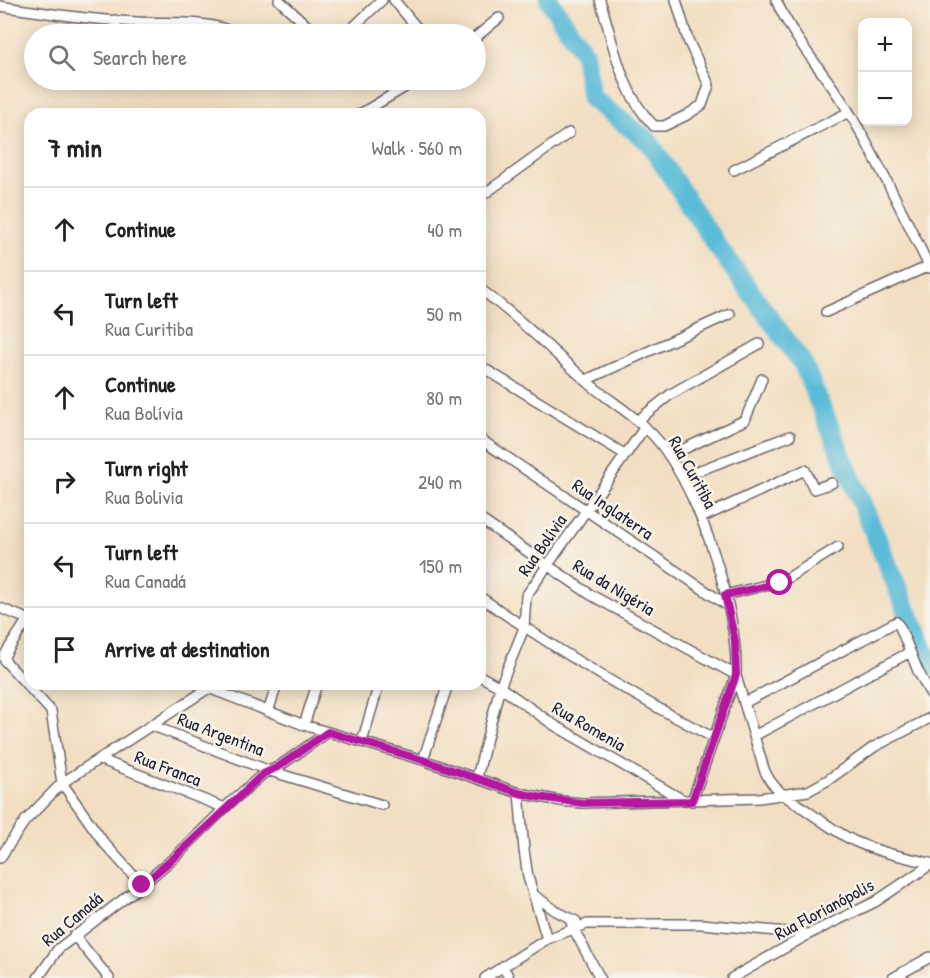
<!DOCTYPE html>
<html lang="en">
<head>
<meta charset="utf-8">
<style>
	body { margin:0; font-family:"Patrick Hand",sans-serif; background:#f2f2f2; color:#222 }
	.controls { position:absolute; right:18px; top:18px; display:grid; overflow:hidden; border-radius:12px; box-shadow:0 3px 15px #0003 }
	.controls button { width:54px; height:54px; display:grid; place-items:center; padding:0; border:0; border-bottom:2px solid #e0e0e0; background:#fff; color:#222; font:30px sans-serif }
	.stop { position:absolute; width:18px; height:18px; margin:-14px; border:4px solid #b5179e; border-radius:50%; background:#fff }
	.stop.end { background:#b5179e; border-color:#fff; box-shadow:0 2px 6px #0008 }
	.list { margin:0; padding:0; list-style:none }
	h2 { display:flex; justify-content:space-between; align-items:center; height:78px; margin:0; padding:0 24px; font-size:26px }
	h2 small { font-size:20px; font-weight:400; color:#767676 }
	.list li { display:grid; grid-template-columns:39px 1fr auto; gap:18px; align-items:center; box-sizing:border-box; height:84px; padding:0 24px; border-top:2px solid #e0e0e0 }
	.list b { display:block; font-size:22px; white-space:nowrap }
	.list p { margin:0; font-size:20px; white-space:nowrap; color:#767676 }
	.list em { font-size:20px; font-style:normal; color:#767676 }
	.icon { flex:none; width:33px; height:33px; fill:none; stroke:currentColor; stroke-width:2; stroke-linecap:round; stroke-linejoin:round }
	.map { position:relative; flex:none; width:930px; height:978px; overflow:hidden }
	.search { position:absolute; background:#fff; box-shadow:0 3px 15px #0003; left:24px; top:24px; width:462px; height:66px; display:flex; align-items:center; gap:15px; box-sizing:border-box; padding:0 21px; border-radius:33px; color:#767676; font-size:22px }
	.panel { position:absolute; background:#fff; box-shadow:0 3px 15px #0003; left:24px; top:108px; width:462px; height:582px; border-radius:18px }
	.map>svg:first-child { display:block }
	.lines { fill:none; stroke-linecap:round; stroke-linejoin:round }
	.river { stroke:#5abcd8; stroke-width:20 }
	.street-casing { stroke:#6b646a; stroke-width:12 }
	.street { stroke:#fff; stroke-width:9 }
	.route { stroke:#b5179e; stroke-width:8 }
	.labels { text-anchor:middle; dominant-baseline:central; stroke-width:5; stroke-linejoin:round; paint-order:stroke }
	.street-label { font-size:18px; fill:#22223b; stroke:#f7f3e8 }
</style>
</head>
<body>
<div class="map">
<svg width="930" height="978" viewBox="0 0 930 978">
	<rect width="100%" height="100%" fill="#f7f3e8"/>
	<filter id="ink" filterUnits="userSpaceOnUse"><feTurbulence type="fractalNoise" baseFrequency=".0167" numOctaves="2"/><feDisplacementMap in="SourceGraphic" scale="12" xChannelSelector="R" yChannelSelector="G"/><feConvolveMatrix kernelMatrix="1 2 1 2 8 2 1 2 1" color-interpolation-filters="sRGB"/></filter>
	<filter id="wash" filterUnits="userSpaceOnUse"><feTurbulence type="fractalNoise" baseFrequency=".008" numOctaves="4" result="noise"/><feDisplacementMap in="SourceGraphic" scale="24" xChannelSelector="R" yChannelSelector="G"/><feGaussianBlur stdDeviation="1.35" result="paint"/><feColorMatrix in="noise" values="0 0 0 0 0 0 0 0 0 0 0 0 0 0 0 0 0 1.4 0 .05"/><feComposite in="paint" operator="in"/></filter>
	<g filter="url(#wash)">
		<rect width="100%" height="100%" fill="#f2dfc2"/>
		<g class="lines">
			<!-- river -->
			<path class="river" d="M549,0L584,53L591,98L648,141L717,246L803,364L930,665"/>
		</g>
	</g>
	<g filter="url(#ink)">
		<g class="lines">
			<!-- street casing -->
			<g class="street-casing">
				<path id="street" d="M279,0L316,34
					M394,0L422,34
					M600,0C614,44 620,92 654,126H664L687,115L702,105L709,85L688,40L676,0
					M776,0C794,41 826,74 849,112C879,162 904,216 930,268
					M0,6C46,13 91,20 138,22C171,24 207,19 238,34
					M115,34V20
					M346,34L382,0
					M476,37L499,18
					M360,114L417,80
					M734,170L849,112
					M480,197L569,133
					M480,289C520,318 554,353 591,385C615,405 644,421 663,447C702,500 738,610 736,675L692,801
					M826,312L929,266
					M480,366L626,455
					M586,380L730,314
					M637,421L671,394L759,344
					M480,439L728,606
					M669,456L745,420L762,379
					M682,477L790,436
					M701,518L805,470L814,489L832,483
					M480,519L591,595L736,675
					M725,595L783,581L838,547
					M480,597C555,649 633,696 714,738
					M0,608L30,620
					M28,619L4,656L5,661L51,711L62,783L104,843L142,885
					M480,676L500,687L554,725L683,800
					M736,676L764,769C771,788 787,798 803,808C819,819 836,832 854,841C878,852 904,857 930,863
					M198,684L304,725L423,760L519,793L561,801L582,803L759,798L808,791L828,780L874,747L930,718
					M744,703L896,622L900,627L918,671L930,693
					M268,712L277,684
					M304,725L317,684
					M153,726L270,771L382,805
					M754,736L910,652
					M362,742L379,684
					M99,759L225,808
					M423,760L448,684
					M477,777L500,687L524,628L526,596L645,427
					M519,793L524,850L528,877L547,939
					M0,858L25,821L62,783L212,686
					M534,895L556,911L576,921
					M570,919L573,928L600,978
					M74,935L109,978
					M503,966L509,978
					M38,978L58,949L142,885L176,856L231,802L263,774L278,767L328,732
					M485,978L547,939L587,924H702L809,934
					M732,978L809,934L875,902L930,865
					M893,978L930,957"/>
			</g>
			<!-- street -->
			<use href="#street" class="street"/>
		</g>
	</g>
	<g class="lines" filter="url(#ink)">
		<!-- route -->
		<path class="route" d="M142,885L176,856L263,774L278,767L328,732L423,760L519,793L538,797L582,803L692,801L736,675L735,641L725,595L780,583"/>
	</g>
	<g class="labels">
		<!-- street labels -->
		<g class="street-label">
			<text transform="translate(693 472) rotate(61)">Rua Curitiba</text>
			<text transform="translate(613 509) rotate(34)">Rua Inglaterra</text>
			<text transform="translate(542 545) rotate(-55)">Rua Bolívia</text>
			<text transform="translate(614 587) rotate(31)">Rua da Nigéria</text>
			<text transform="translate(589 726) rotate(30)">Rua Romenia</text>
			<text transform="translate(221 734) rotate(21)">Rua Argentina</text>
			<text transform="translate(168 768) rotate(21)">Rua Franca</text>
			<text transform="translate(824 909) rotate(-28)">Rua Florianópolis</text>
			<text transform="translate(72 919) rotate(-40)">Rua Canadá</text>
		</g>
	</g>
</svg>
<div class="controls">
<button>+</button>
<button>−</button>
</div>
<div class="stop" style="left:780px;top:583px"></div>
<div class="stop end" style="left:142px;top:885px"></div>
<div class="search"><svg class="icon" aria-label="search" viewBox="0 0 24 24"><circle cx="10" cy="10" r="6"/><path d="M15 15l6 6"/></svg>Search here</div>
<section class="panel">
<h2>7 min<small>Walk · 560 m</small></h2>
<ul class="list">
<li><svg class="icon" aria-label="ahead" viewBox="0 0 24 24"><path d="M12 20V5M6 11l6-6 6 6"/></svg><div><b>Continue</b></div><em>40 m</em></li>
<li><svg class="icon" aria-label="left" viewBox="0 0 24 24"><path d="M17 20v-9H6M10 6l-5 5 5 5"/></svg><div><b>Turn left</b><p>Rua Curitiba</p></div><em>50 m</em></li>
<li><svg class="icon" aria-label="ahead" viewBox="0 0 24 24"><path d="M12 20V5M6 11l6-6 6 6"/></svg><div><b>Continue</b><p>Rua Bolívia</p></div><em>80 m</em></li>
<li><svg class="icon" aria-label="right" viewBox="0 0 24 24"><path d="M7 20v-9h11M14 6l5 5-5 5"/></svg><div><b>Turn right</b><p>Rua Bolivia</p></div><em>240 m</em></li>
<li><svg class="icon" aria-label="left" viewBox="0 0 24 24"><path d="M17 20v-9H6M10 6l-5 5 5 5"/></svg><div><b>Turn left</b><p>Rua Canadá</p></div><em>150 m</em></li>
<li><svg class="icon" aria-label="arrive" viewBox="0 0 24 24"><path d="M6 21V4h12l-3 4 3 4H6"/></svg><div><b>Arrive at destination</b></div></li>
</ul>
</section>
</div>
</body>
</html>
